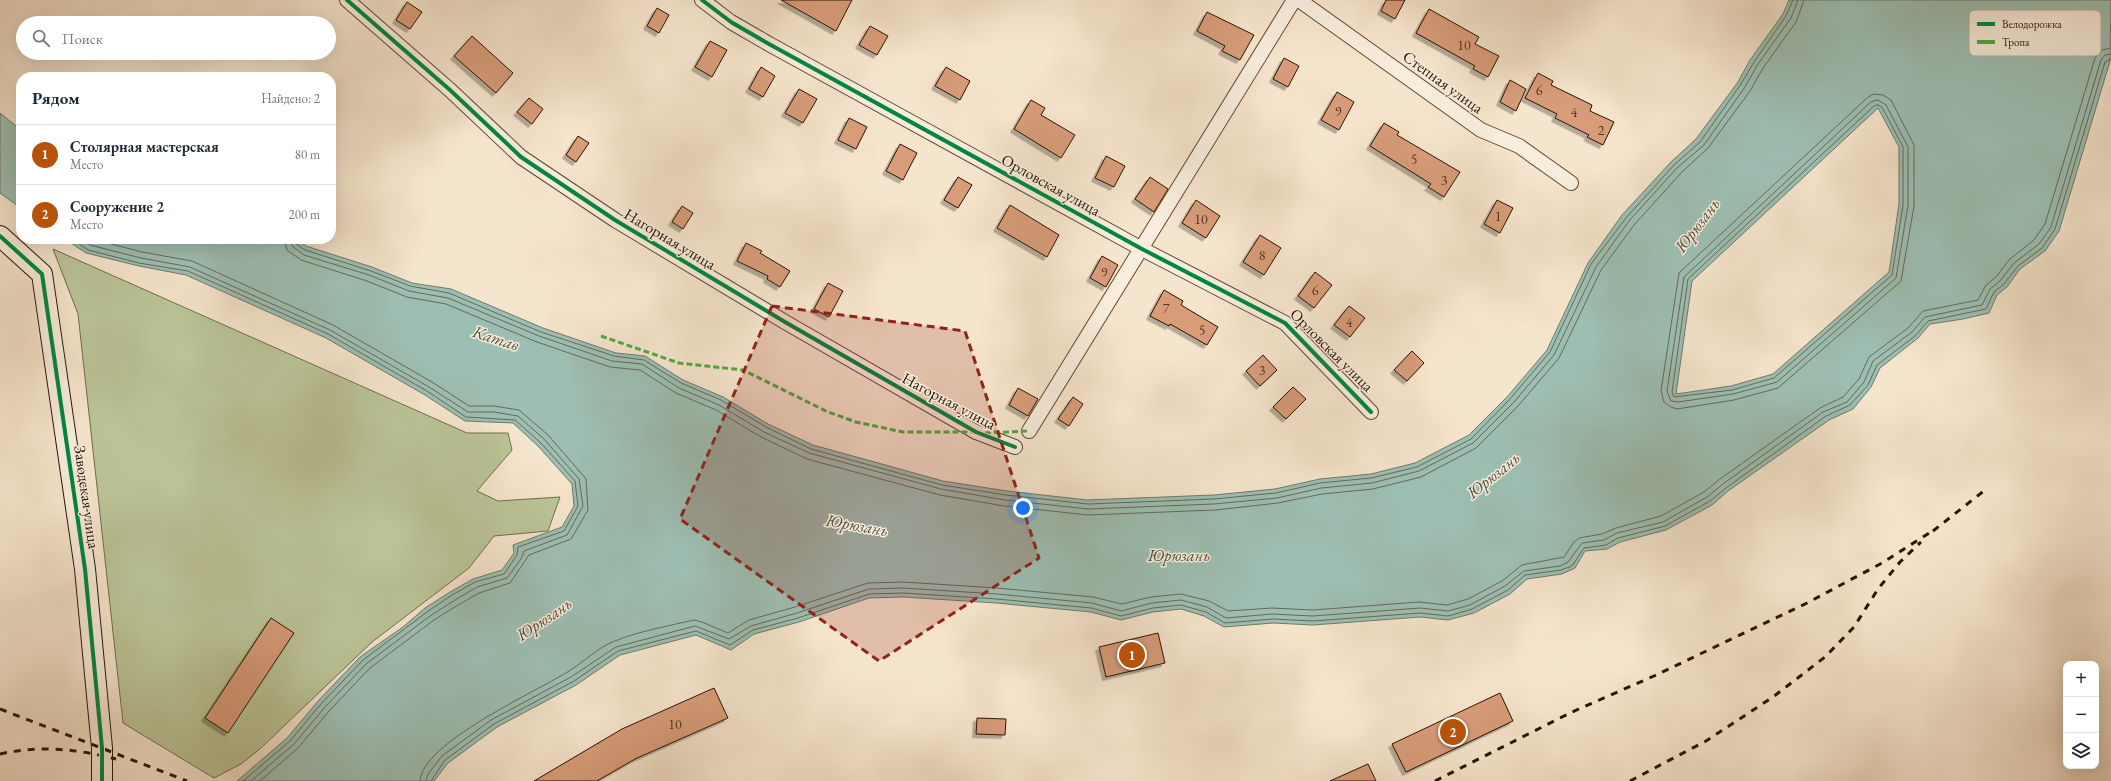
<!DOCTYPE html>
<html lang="ru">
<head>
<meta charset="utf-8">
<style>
	body { margin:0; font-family:"EB Garamond",serif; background:#f6f6f7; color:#1f2937 }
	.controls { position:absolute; right:12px; bottom:12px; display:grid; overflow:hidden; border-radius:8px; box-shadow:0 4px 16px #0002 }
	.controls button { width:36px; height:36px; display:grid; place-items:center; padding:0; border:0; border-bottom:1px solid #e0e1e3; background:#fff; color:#1f2937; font:20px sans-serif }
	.you { position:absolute; left:1023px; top:508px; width:14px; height:14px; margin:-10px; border:3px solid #fff; border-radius:50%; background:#1a73e8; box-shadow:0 0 0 6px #1a73e833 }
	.badge { display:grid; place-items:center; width:26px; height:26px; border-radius:50%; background:#b45309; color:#fff; font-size:13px; font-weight:700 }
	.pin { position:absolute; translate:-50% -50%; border:2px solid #fff; box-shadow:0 1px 4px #0006 }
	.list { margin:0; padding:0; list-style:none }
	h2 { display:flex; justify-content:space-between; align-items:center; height:52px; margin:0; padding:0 16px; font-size:17px }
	h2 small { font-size:13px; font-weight:400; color:#747a83 }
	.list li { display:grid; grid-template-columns:26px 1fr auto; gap:12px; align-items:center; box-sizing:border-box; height:60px; padding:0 16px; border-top:1px solid #e0e1e3 }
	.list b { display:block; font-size:15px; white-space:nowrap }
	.list p { margin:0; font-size:13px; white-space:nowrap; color:#747a83 }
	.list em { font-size:13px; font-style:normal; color:#747a83 }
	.icon { flex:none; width:22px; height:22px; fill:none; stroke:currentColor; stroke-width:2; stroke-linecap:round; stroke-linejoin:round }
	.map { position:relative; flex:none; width:2111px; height:781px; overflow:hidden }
	.search { position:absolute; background:#fff; box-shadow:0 4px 16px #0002; left:16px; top:16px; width:320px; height:44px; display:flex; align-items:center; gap:10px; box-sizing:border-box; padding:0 14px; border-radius:22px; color:#747a83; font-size:15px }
	.panel { position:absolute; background:#fff; box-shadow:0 4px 16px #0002; left:16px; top:72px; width:320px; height:172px; border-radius:16px }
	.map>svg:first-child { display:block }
	.green { fill:#bbc599; stroke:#726c4c }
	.water { fill:#9dbfb3; stroke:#6f7a6b; fill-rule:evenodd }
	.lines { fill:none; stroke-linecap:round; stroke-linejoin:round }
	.shore { stroke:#64695a; stroke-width:1 }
	.building { fill:#d89c7a; stroke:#2a1300; filter:url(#shadow) }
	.street-casing { stroke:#5d4833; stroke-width:16 }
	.secondary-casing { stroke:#2a1300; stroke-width:22 }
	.street { stroke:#f9eede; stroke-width:14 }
	.secondary { stroke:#f9eede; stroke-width:20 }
	.rail { stroke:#2a1300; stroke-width:3; stroke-dasharray:7 7; stroke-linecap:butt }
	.quiet { stroke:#53a840; stroke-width:3; stroke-dasharray:6 3; stroke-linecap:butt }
	.cycleway-casing { stroke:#f9eede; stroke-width:6 }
	.cycleway { stroke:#00873e; stroke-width:4 }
	.marked { fill:#8f2418; fill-opacity:0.2; stroke:#8f2418; stroke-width:3; stroke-dasharray:8 5; stroke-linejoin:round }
	.labels { text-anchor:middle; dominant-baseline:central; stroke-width:3; stroke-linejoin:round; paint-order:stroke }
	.number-label { font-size:14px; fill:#56351e }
	.street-label { font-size:16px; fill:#2a1300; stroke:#f9eede }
	.water-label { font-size:17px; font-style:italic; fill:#524f3f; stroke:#f9eede }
	.key { fill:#f9eede; stroke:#bbac9b; stroke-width:1 }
	.key-label { font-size:11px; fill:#2a1300 }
</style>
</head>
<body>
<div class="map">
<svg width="2111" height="781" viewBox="0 0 2111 781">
	<defs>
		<filter id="shadow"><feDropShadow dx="-3.5" dy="3.5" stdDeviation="0" flood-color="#0004"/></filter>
	</defs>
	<rect width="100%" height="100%" fill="#f6e5cd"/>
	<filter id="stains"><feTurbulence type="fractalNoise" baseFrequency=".005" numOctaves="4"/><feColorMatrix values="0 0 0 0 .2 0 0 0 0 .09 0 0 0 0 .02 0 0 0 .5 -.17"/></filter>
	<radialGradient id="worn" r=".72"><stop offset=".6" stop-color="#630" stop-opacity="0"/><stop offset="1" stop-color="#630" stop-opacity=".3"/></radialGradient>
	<!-- green -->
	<path class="green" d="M53,249L467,433H508L512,450L477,491L498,501L560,497L548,531L494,536L469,568L372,642L261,748L241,764L214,778L123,723L78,314Z"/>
	<!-- water -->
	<path class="water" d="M1789,0H2111L2110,61L2059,231L2045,251L2020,269L2007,287L1997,295L1989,313L1963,319L1930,324L1918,338L1880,368L1871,387L1853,409L1829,420L1728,491L1712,505L1666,530L1620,542L1607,549L1585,551L1575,568L1562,574L1527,579L1510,594L1474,613L1448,620L1420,617L1313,625L1273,623L1224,627L1204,616L1181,609L1153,612L1121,620L1091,612L996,603L903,597L869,598L799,622L754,634L731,650L696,635L620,655L576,685L497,727L448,763L434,781H237L287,738L318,701L360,657L403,627L425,608L450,592L473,579L502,570L514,553L513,545L562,527L574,506L572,484L538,446L513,423L465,421L425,395L326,338L186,275L139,266L86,253L65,239H296L306,246L372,267L412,283L451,289L543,328L616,353L645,356L683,380L723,397L768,424L813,445L943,481L1007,491L1087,500L1214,495L1275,489L1320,479L1371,474L1415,463L1469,435L1507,397L1547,350L1588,263L1622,215L1671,162L1696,139L1738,82L1750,60L1783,14ZM1878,108L1899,147V204L1889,272L1773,374L1731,386L1676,394L1692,281Z
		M0,113L21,130V208L0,193Z"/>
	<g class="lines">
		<!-- shore -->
		<path class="shore" d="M1874,94L1883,95L1891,100L1914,145V206L1901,281L1778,388L1734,400L1677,409L1671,407L1664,402L1661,391L1679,273L1867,98Z
			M1878,100L1886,105L1908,147V205L1896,278L1777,382L1733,394L1678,402L1671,401L1667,391L1684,277L1871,102Z
			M1878,105L1882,107L1903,147V205L1892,275L1774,378L1732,390L1674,397L1672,392L1688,279L1874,106Z
			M72,239L88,250L139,263L188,271L328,334L427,391L466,417L515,420L541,443L575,481L578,506L564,531L518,547L517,555L504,574L475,582L452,595L427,612L363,660L321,704L290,741L243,781
			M81,239L90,245L141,258L190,267L330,330L429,387L468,412H494L518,416L544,439L579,479L583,506L567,535L524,551L521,559L507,578L477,587L455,600L430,616L366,664L325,707L294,744L251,781
			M92,239L142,252L192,261L333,325L432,382L469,406H494L519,410L548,435L586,479L588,510L571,539L529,555L510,583L479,593L458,605L434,620L370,668L329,711L298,748L260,781
			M284,239L287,250L301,260L367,281L407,297L446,304L537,342L610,367L640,370L676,393L716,410L761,437L807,459L940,495L1004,506L1088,515L1215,510L1278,503L1322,494L1373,489L1421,477L1476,448L1518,406L1559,358L1601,270L1634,225L1682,172L1708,148L1750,91L1763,68L1796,22L1804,0
			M290,239L292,246L304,255L369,275L409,291L448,298L539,336L612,361L642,364L679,388L719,405L764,432L809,453L941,489L1005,500L1088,509L1214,504L1277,498L1321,488L1372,483L1419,471L1473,443L1514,402L1554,355L1596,267L1629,221L1677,168L1704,145L1745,87L1758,64L1791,18L1798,0
			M295,239L296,244L305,250L371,271L410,286L449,293L541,332L614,356L644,360L681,383L721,400L766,427L811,449L942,485L1006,495L1088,504L1214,499L1276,493L1320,483L1371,478L1417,467L1471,439L1510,399L1550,352L1591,264L1626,218L1674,165L1700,142L1741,84L1754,62L1786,16L1793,0
			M420,781C422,742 538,691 569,671C584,662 598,647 615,641C636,632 672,625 694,620L702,622L728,633L749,620L795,607L868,583L903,582L997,588L1093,597L1122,604L1151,597L1181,594L1209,601L1228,611L1272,608L1313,610L1419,602L1447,605L1468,599L1502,581L1522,565L1564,557L1574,542L1579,538L1602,534L1616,528L1661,516L1704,492L1720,479L1820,408L1843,397L1859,379L1869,357L1908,328L1923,311L1978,300L1986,285L1996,277L2010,259L2034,240L2045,224L2095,58L2102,50L2111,48
			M426,781L428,774L442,756L491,720L571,677L616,647L695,626L729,639L751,626L797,613L869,589L903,588L997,594L1092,603L1121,611L1152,603L1181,600L1207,607L1226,618L1272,614L1313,616L1420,608L1448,611L1470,605L1505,586L1524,571L1560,566L1568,562L1582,543L1604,540L1617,533L1663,522L1707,497L1723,484L1823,412L1847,402L1864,382L1873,361L1912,332L1925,317L1982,305L1990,289L2000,281L2014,263L2039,244L2051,227L2101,60L2105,55L2111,54
			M431,781L445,760L494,724L574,681L618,651L696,631L730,645L753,630L798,618L869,594L903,593L997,599L1091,608L1121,616L1153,608L1181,605L1206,612L1225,623L1273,619L1313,621L1420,613L1448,616L1472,609L1508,590L1525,575L1561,570L1572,566L1584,548L1606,545L1618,538L1665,526L1710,501L1726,488L1826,416L1850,405L1868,385L1877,365L1915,336L1928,321L1986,309L1994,292L2004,284L2018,266L2042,248L2055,229L2105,62L2111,59"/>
	</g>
	<!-- building -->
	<path class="building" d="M781,0H852L836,31Z
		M1386,0H1405L1395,19L1381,11Z
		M407,2L422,12L410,29L396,20Z
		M657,8L669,15L659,33L647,26Z
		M1429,9L1479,37L1475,44L1499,56L1488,77L1473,69L1475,66L1416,33Z
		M1207,12L1254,35L1240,60L1222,51L1225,46L1197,31Z
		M870,26L888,36L877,55L859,45Z
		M472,36L513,73L496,93L454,56Z
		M710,41L727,50L712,77L695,67Z
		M1284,58L1299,66L1288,87L1273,79Z
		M761,67L775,76L763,97L749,89Z
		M946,67L970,81L960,100L935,86Z
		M1538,73L1553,81L1551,85L1592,105L1590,111L1614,122L1603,145L1587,137L1589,135L1555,118L1557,114L1525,98Z
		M1510,80L1526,89L1516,111L1500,102Z
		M799,89L817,99L803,123L785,113Z
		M1337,92L1354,102L1339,130L1321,120Z
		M529,98L543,109L532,124L517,112Z
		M1031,100L1045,108L1041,115L1075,135L1061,158L1014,129Z
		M849,118L867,127L856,149L838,140Z
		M1384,123L1399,132L1397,135L1460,172L1444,197L1428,187L1431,184L1370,146Z
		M578,136L589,143L576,162L566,155Z
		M900,144L917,153L903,180L886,171Z
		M1106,156L1125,166L1114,187L1095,178Z
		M958,177L972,185L958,208L944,200Z
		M1150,177L1168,189L1154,212L1135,199Z
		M1196,200L1220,216L1206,238L1182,223Z
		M1497,200L1513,208L1500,233L1484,224Z
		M1010,205L1059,235L1047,257L997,228Z
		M682,206L693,213L683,229L672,222Z
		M1260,235L1281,248L1264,275L1243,262Z
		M746,243L762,251L760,253L790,271L780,287L767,279L768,276L737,261Z
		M1102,256L1118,265L1106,287L1090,278Z
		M1315,272L1332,285L1314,308L1298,296Z
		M828,283L843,291L829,317L814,309Z
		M1164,290L1183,301L1181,305L1218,327L1207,345L1170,324L1169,326L1150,316Z
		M1349,306L1365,318L1350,337L1334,325Z
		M1412,351L1424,363L1407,381L1394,370Z
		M1263,355L1277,370L1260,386L1246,371Z
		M1293,387L1306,399L1286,419L1273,407Z
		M1018,388L1038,399L1028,416L1009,405Z
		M1073,397L1083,404L1069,426L1058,419Z
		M271,618L294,633L228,733L205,718Z
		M1158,633L1165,663L1106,677L1099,647Z
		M714,688L728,718L635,759L597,781H534L622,729Z
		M1500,693L1513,721L1406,772L1392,744Z
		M977,718L1006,719L1005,735L976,734Z
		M1368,764L1376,781H1330Z"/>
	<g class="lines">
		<!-- street casing -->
		<g class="street-casing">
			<path id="street" d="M347,0L450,90L521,157L615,220L785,322L976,432L1015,447
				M702,0L731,22L769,44L1142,249L1285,323L1371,412
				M1299,0L1481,130L1519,146L1571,183
				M1029,431L1294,0"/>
		</g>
		<!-- secondary casing -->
		<g class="secondary-casing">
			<path id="secondary" d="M0,236L42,274L85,569L102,748V781"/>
		</g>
		<!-- street -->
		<use href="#street" class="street"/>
		<!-- secondary -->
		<use href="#secondary" class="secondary"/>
		<!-- rail -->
		<path class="rail" d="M1933,531L1985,490
			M0,709L187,781
			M0,754C40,745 77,749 116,759
			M1435,781L1572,712L1654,676L1807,603L1882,563L1937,528
			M1630,781L1706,741L1773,697L1825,657L1854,627L1878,589L1900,562L1921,542"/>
		<!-- quiet -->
		<path class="quiet" d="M601,336L679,363L743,370L828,412L856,422L903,432H973
			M985,433L1029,431"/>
		<!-- cycleway casing -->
		<g class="cycleway-casing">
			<path id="cycleway" d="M347,0L450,90L521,157L615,220L785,322L976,432L1015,447
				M702,0L731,22L769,44L1142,249L1285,323L1371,412
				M0,236L42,274L85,569L102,748V781"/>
		</g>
		<!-- cycleway -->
		<use href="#cycleway" class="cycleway"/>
	</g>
	<!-- marked area -->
	<path class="marked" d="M772,306L965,331L1039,558L879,661L680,519Z"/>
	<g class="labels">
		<!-- number labels -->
		<g class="number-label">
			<text x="1464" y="45">10</text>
			<text x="1539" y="90">6</text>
			<text x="1338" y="111">9</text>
			<text x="1574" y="112">4</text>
			<text x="1601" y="130">2</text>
			<text x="1414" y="159">5</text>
			<text x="1444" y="180">3</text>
			<text x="1498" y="216">1</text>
			<text x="1201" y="219">10</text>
			<text x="1262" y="255">8</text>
			<text x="1104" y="272">9</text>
			<text x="1315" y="290">6</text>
			<text x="1166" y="308">7</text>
			<text x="1349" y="322">4</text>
			<text x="1202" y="330">5</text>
			<text x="1262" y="370">3</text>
			<text x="675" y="724">10</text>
		</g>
		<!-- street labels -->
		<g class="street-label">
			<text transform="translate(1443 82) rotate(36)">Степная улица</text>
			<text transform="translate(1051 185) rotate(29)">Орловская улица</text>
			<text transform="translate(670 239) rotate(31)">Нагорная улица</text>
			<text transform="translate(1332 350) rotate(45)">Орловская улица</text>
			<text transform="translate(949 401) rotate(28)">Нагорная улица</text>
			<text transform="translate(87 497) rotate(82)">Заводская улица</text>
		</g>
		<!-- water labels -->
		<g class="water-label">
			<text transform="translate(1697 225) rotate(-53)">Юрюзань</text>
			<text transform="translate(496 338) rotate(18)">Катав</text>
			<text transform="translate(1493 475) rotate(-39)">Юрюзань</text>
			<text transform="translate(857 525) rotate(10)">Юрюзань</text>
			<text x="1179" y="555">Юрюзань</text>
			<text transform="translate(544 619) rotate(-34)">Юрюзань</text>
		</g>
	</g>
	<!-- legend -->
	<rect x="1969" y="10" width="132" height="46" rx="6" class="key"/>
	<rect x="1977" y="22" width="18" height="4" fill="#00873e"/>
	<rect x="1977" y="40" width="18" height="4" fill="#53a840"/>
	<g class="key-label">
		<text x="2002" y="28">Велодорожка</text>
		<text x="2002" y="46">Тропа</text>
	</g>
	<rect width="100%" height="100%" filter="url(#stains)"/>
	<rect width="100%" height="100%" fill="url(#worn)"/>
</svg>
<div class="controls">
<button>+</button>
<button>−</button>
<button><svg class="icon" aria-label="layers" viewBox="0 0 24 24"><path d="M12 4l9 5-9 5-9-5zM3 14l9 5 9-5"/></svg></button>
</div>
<div class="you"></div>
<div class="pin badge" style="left:1132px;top:655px">1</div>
<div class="pin badge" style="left:1453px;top:732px">2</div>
<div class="search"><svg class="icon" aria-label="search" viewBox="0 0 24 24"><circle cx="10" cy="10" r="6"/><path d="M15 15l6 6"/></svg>Поиск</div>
<section class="panel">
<h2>Рядом<small>Найдено: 2</small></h2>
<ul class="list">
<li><span class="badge">1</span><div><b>Столярная мастерская</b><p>Место</p></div><em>80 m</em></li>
<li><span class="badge">2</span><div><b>Сооружение 2</b><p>Место</p></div><em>200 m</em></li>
</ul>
</section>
</div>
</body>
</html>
